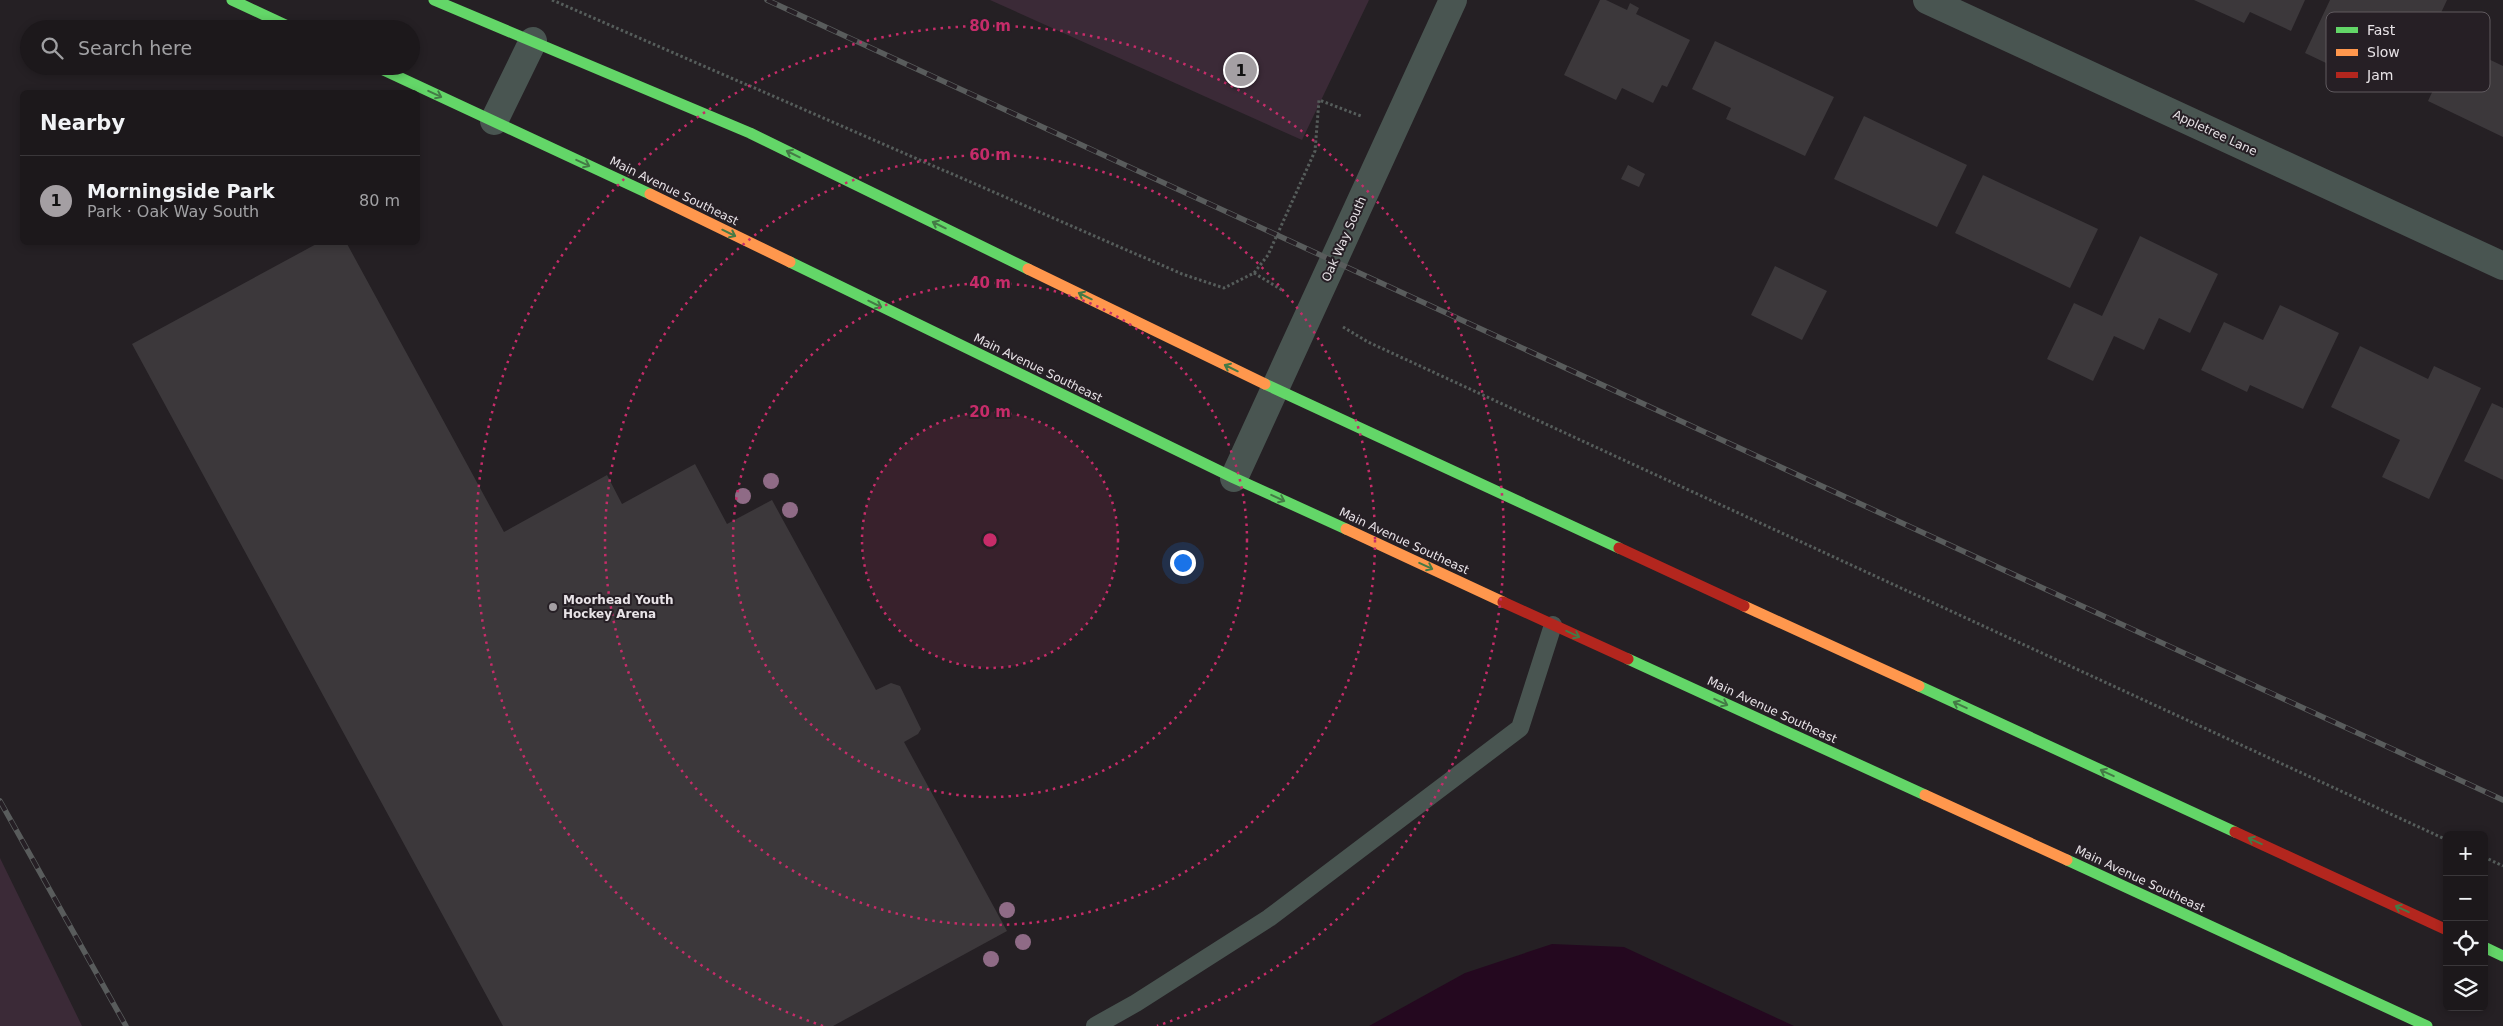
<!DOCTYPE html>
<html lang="en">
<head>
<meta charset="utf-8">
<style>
	body { margin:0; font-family:"DejaVu Sans",sans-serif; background:#292528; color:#f1f3f6 }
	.controls { position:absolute; right:15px; bottom:15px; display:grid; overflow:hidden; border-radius:8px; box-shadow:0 2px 8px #0003 }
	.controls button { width:45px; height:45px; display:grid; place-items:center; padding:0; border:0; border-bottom:1px solid #3a373a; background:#1c181b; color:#f1f3f6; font:25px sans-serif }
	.you { position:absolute; left:1182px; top:562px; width:18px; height:18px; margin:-12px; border:4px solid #fff; border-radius:50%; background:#1a73e8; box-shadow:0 0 0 8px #1a73e833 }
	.badge { display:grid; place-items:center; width:32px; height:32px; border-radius:50%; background:#a49fa3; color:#111; font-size:16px; font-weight:700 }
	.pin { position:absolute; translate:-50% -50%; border:2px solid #fff; box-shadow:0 1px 5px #0006 }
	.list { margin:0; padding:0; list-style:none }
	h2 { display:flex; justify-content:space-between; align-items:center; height:65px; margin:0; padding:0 20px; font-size:21px }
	h2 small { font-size:16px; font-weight:400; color:#a0a0a3 }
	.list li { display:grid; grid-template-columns:32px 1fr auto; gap:15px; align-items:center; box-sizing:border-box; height:90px; padding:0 20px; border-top:1px solid #3a373a }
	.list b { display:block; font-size:19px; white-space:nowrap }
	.list p { margin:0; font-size:16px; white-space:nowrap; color:#a0a0a3 }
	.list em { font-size:16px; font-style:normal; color:#a0a0a3 }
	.icon { flex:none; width:28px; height:28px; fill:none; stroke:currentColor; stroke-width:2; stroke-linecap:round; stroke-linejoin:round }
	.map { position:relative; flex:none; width:2503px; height:1026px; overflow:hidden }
	.search { position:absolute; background:#1c181b; box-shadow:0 2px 8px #0003; left:20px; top:20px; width:400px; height:55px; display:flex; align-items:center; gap:12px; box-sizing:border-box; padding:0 18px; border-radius:28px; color:#a0a0a3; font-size:19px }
	.panel { position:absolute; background:#1c181b; box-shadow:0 2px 8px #0003; left:20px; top:90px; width:400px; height:155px; border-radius:8px }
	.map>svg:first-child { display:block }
	.green { fill:#3b2a37 }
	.water { fill:#24081f }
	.building { fill:#3c383b }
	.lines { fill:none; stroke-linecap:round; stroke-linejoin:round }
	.path { stroke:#565d5b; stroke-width:3; stroke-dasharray:2.5 2.5; stroke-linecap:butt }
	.lane { stroke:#495551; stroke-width:18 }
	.street { stroke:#495551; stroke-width:28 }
	.fast { stroke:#63d668; stroke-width:11 }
	.slow { stroke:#ff974d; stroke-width:11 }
	.jam { stroke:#b3261e; stroke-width:11 }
	.rail-casing { stroke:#595c5c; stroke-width:5.5 }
	.rail { stroke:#261f25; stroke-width:4; stroke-dasharray:11; stroke-linecap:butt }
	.tree { fill:#8f6b86 }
	.oneway { stroke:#447a46 }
	.ring { fill:none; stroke:#c62c69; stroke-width:2.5; stroke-dasharray:2.5 5 }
	.poi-dot { fill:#a49fa3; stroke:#261f25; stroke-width:2 }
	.labels { text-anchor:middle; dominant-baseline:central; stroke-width:4; stroke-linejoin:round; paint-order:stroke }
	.street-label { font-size:12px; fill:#e8e3e7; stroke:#261f25 }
	.poi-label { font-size:12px; font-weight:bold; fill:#e8e3e7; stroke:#261f25; text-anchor:start }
	.key { fill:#261f25; stroke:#605a5f; stroke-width:1 }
	.key-label { font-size:14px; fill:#e8e3e7 }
	.centre { fill:#c62c69; stroke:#261f25; stroke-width:2.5 }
	.ring-label { font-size:15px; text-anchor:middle; font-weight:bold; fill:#c62c69; stroke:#261f25; stroke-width:4; stroke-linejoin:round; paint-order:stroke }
</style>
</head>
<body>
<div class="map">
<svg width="2503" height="1026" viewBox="0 0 2503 1026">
	<rect width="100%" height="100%" fill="#252024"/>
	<!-- green -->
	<path class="green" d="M990,0H1369L1302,140Z
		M0,858L82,1026H0Z"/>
	<!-- water -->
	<path class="water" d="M1552,944L1624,947L1794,1026H1369L1465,973Z"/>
	<!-- building -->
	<path class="building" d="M1600,0H1606L1627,10L1630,3L1639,8L1636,14L1690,40L1667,87L1662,85L1653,103L1622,88L1616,100L1564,75Z
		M2194,0H2305L2291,31L2250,12L2244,23Z
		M2330,0H2447L2419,60L2383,43L2364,81L2305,53Z
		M1715,41L1834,97L1805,156L1726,119L1731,108L1692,89Z
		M2455,43L2503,66V137L2428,101Z
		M1864,116L1967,165L1937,227L1834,179Z
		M1628,165L1645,174L1639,187L1621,179Z
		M1983,175L2098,229L2070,288L1955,233Z
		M2140,236L2218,274L2190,333L2159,318L2144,350L2114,336L2093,381L2047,359L2074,303L2102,316Z
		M320,242H346L504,532L607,475L622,504L695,464L727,524L772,500L876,690L891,683L900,686L921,729L918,734L904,742L1007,931L833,1026H503L132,344Z
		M1775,266L1827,291L1802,340L1751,315Z
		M2280,305L2339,333L2303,409L2250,385L2247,392L2201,370L2224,322L2263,340Z
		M2360,346L2428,379L2434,366L2481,388L2429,499L2382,477L2400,440L2331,407Z
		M2492,403L2503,408V480L2464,461Z"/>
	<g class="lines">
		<!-- path -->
		<path class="path" d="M552,0L1182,274L1224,288L1254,273L1268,255L1315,151L1319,100L1361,116
			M1254,273L1282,290
			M1343,327L1368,342L2447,840
			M2484,857L2503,866"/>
		<!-- lane -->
		<path class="lane" d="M1095,1026L1136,1003L1269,918L1520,728L1553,625"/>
		<!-- street -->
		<path class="street" d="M1927,0L2503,266
			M494,121L533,41
			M1234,478L1453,0"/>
		<!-- fast -->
		<path class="fast" d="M232,0L294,29
			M434,0L750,133L1028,269
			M375,66L650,194
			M790,262L1234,478L1346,529
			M1265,384L1619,548
			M1628,659L1925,795
			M1919,686L2235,832
			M2067,860L2427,1026
			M2484,947L2503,956"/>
		<!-- slow -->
		<path class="slow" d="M650,194L790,262
			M1028,269L1265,384
			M1346,529L1503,602
			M1744,606L1919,686
			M1925,795L2067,860"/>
		<!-- jam -->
		<path class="jam" d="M1619,548L1744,606
			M1503,602L1628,659
			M2235,832L2447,930"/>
		<!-- rail casing -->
		<g class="rail-casing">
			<path id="rail" d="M767,0L2503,800
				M0,801L126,1026"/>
		</g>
		<!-- rail -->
		<use href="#rail" class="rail"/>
	</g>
	<!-- trees -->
	<g class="tree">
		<circle cx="771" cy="481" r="8"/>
		<circle cx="743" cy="496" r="8"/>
		<circle cx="790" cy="510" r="8"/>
		<circle cx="1007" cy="910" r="8"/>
		<circle cx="1023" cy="942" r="8"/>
		<circle cx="991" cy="959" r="8"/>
	</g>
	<!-- one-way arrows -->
	<defs><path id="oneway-shaft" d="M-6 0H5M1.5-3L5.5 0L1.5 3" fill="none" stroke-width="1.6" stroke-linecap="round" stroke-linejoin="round" transform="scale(1.25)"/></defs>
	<g class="oneway">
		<use href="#oneway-shaft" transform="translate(435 94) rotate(25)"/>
		<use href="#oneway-shaft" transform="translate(793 154) rotate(-154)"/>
		<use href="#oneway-shaft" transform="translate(583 163) rotate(25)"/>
		<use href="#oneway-shaft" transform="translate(939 225) rotate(-154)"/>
		<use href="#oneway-shaft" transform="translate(729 233) rotate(26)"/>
		<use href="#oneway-shaft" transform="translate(1085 296) rotate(-154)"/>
		<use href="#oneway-shaft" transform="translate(875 304) rotate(26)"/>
		<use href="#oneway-shaft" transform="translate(1231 368) rotate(-154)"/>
		<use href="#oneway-shaft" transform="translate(1278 498) rotate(25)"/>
		<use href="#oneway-shaft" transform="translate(1426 566) rotate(25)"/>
		<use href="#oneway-shaft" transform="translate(1573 634) rotate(25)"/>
		<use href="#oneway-shaft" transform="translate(1721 702) rotate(25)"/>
		<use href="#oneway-shaft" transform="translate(1960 705) rotate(-155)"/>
		<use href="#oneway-shaft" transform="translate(2107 773) rotate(-155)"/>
		<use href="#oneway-shaft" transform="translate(2255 841) rotate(-155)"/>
		<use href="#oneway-shaft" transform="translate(2402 909) rotate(-155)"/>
	</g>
	<!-- distance rings -->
	<circle cx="990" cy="540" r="128" fill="#c62c69" fill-opacity=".12"/>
	<g class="ring">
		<circle cx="990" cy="540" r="128"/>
		<circle cx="990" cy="540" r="257"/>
		<circle cx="990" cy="540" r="385"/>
		<path d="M823 1026A514 514 0 1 1 1157 1026"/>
	</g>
	<!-- markers -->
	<circle class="poi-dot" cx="553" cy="607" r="5"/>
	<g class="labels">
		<!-- street labels -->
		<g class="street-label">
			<text transform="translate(2215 133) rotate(25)">Appletree Lane</text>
			<text transform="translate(674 191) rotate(26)">Main Avenue Southeast</text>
			<text transform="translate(1344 239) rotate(-66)">Oak Way South</text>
			<text transform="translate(1038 368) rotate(26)">Main Avenue Southeast</text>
			<text transform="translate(1404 541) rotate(25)">Main Avenue Southeast</text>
			<text transform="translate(1772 710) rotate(25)">Main Avenue Southeast</text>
			<text transform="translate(2140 879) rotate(25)">Main Avenue Southeast</text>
		</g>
		<!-- poi labels -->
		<g class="poi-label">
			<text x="563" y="600">Moorhead Youth<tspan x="563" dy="14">Hockey Arena</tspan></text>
		</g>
	</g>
	<!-- legend -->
	<rect x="2326" y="12" width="164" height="80" rx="8" class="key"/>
	<rect x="2336" y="27" width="22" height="6" fill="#63d668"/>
	<rect x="2336" y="49" width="22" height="7" fill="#ff974d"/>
	<rect x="2336" y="72" width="22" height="6" fill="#b3261e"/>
	<g class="key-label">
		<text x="2367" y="35">Fast</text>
		<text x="2367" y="57">Slow</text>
		<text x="2367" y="80">Jam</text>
	</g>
	<circle cx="990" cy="540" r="8" class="centre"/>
	<g class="ring-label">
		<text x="990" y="31">80 m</text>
		<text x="990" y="160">60 m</text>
		<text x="990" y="288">40 m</text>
		<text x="990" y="417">20 m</text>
	</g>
</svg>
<div class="controls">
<button>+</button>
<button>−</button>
<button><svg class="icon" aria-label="locate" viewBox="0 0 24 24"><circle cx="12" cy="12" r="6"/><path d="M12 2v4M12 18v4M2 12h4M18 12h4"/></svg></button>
<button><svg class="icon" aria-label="layers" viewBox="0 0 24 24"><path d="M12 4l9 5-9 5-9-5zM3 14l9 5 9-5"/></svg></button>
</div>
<div class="you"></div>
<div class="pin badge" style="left:1241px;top:70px">1</div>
<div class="search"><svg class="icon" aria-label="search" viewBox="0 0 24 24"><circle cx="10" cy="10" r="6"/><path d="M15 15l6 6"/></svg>Search here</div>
<section class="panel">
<h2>Nearby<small></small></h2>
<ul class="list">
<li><span class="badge">1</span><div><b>Morningside Park</b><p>Park · Oak Way South</p></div><em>80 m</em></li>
</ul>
</section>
</div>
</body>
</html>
